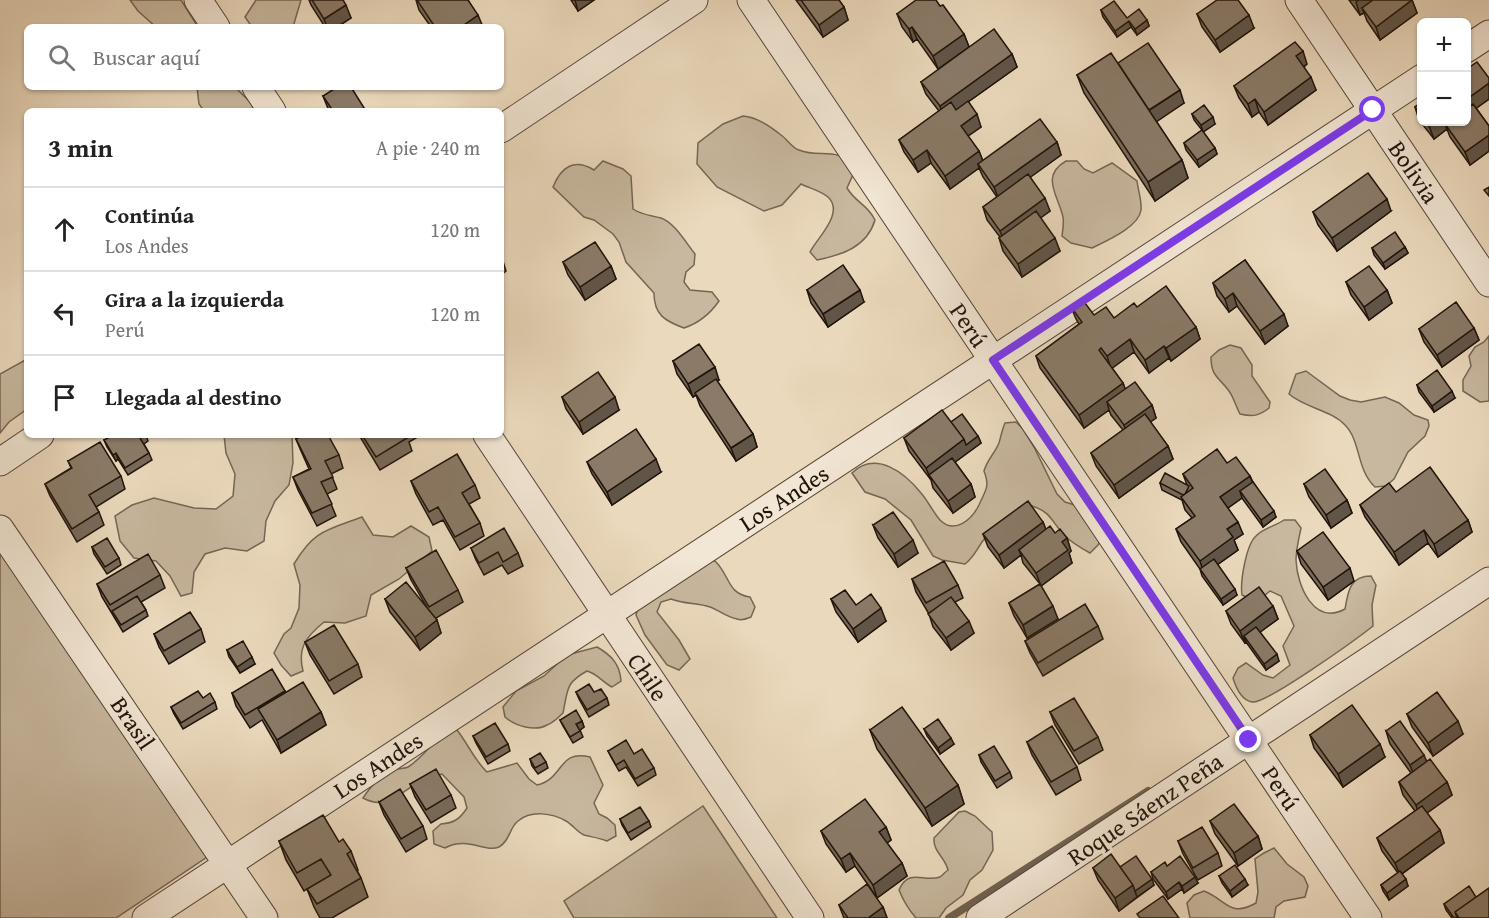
<!DOCTYPE html>
<html lang="es">
<head>
<meta charset="utf-8">
<style>
	body { margin:0; font-family:"Gentium Book Plus",serif; background:#f6f6f6; color:#222 }
	.controls { position:absolute; right:18px; top:18px; display:grid; overflow:hidden; border-radius:9px; box-shadow:0 2px 4px #0004 }
	.controls button { width:54px; height:54px; display:grid; place-items:center; padding:0; border:0; border-bottom:2px solid #e0e0e0; background:#fff; color:#222; font:30px sans-serif }
	.stop { position:absolute; width:18px; height:18px; margin:-14px; border:4px solid #7c3aed; border-radius:50%; background:#fff }
	.stop.end { background:#7c3aed; border-color:#fff; box-shadow:0 2px 6px #0008 }
	.list { margin:0; padding:0; list-style:none }
	h2 { display:flex; justify-content:space-between; align-items:center; height:78px; margin:0; padding:0 24px; font-size:26px }
	h2 small { font-size:20px; font-weight:400; color:#767676 }
	.list li { display:grid; grid-template-columns:39px 1fr auto; gap:18px; align-items:center; box-sizing:border-box; height:84px; padding:0 24px; border-top:2px solid #e0e0e0 }
	.list b { display:block; font-size:22px; white-space:nowrap }
	.list p { margin:0; font-size:20px; white-space:nowrap; color:#767676 }
	.list em { font-size:20px; font-style:normal; color:#767676 }
	.icon { flex:none; width:33px; height:33px; fill:none; stroke:currentColor; stroke-width:2; stroke-linecap:round; stroke-linejoin:round }
	.map { position:relative; flex:none; width:1489px; height:918px; overflow:hidden }
	.search { position:absolute; background:#fff; box-shadow:0 2px 4px #0004; left:24px; top:24px; width:480px; height:66px; display:flex; align-items:center; gap:15px; box-sizing:border-box; padding:0 21px; border-radius:9px; color:#767676; font-size:22px }
	.panel { position:absolute; background:#fff; box-shadow:0 2px 4px #0004; left:24px; top:108px; width:480px; height:330px; border-radius:9px }
	.map>svg:first-child { display:block }
	.green { fill:#c8b89f; stroke:#746654; stroke-width:1.5 }
	.lines { fill:none; stroke-linecap:round; stroke-linejoin:round }
	.stream { stroke:#706251; stroke-width:8 }
	.minor-casing { stroke:#534537; stroke-width:29 }
	.minor { stroke:#f2e6d4; stroke-width:27 }
	.wall { fill:#776959; stroke:#20140a; stroke-width:1.5 }
	.shaded-wall { fill:#615548; stroke:#20140a; stroke-width:1.5 }
	.building { fill:#8a7a67; stroke:#20140a; stroke-width:1.5 }
	.route { stroke:#7c3aed; stroke-width:8 }
	.labels { text-anchor:middle; dominant-baseline:central; stroke-width:6; stroke-linejoin:round; paint-order:stroke }
	.street-label { font-size:24px; fill:#20140a; stroke:#f2e6d4 }
</style>
</head>
<body>
<div class="map">
<svg width="1489" height="918" viewBox="0 0 1489 918">
	<rect width="100%" height="100%" fill="#ebd9bd"/>
	<filter id="stains"><feTurbulence type="fractalNoise" baseFrequency=".00333" numOctaves="4"/><feColorMatrix values="0 0 0 0 .2 0 0 0 0 .09 0 0 0 0 .02 0 0 0 .5 -.17"/></filter>
	<radialGradient id="worn" r=".72"><stop offset=".6" stop-color="#630" stop-opacity="0"/><stop offset="1" stop-color="#630" stop-opacity=".3"/></radialGradient>
	<!-- green -->
	<path class="green" d="M130,0H181L198,27H156L138,11Z
		M256,0H301L293,27H252L245,17Z
		M197,87H235L259,111H204L199,104Z
		M743,116C757,117 770,126 781,135C787,139 792,148 799,150C820,159 837,145 856,168L847,188C856,203 867,204 875,220C867,247 842,255 817,260L810,252C817,238 845,213 828,197C821,191 809,188 801,184L782,205L764,211L717,187L697,164L698,143L723,124Z
		M603,161L623,169L631,176L633,209C642,215 650,215 661,218C675,223 686,243 695,254L694,265L686,272L684,282L690,290L712,292L719,301C710,314 699,323 684,328C665,321 654,315 654,293L626,262L619,242L613,234L594,220L584,217L553,187C561,167 574,158 594,170Z
		M1066,161H1077L1084,169L1093,173L1112,163L1137,181C1138,190 1142,201 1141,210C1139,227 1106,241 1092,248L1071,243L1062,236C1063,229 1064,223 1063,217C1058,195 1040,176 1066,161Z
		M1489,336V401L1480,402L1463,391V380L1471,366L1469,356L1475,347L1484,342Z
		M1230,345L1241,348L1252,365V376L1270,402L1269,408C1259,416 1253,417 1240,414C1236,407 1234,398 1229,391C1219,377 1211,377 1211,357L1219,350Z
		M27,359V409L9,422L0,433V374Z
		M1306,371L1340,396L1350,400L1361,402L1385,397L1399,403L1414,415L1428,420L1429,426L1425,436L1408,452L1394,479L1386,486L1375,487C1356,469 1361,441 1345,425C1331,410 1305,408 1289,394L1296,374Z
		M1016,422L1023,429L1034,447L1057,494L1065,502L1075,505L1103,536L1098,545L1090,553C1081,548 1072,543 1065,536C1052,523 1052,512 1032,506C1013,513 994,525 982,542C976,551 973,558 965,564L942,560L933,556L911,520L885,499L865,492L852,473C876,450 905,473 921,493C928,501 933,512 940,520C955,535 972,519 979,505C986,489 990,487 984,471C987,460 995,453 999,443C1001,436 1002,430 1005,423Z
		M224,435H292L293,463L289,485L275,501L266,521L264,541L247,551L225,548L205,554L194,572L192,593L181,596L170,576L156,561L134,558L120,541L115,516L132,505L154,498L194,508L216,509L233,496L235,474L226,453Z
		M362,517L373,535L393,537L411,526L429,537L432,551L399,579L371,595L366,616L345,623L324,622C307,636 297,647 303,671L291,676L281,665L274,653L284,634L291,628L299,608L300,585L294,564C314,530 327,530 362,517Z
		M1284,520H1295L1301,528C1299,538 1296,550 1296,560C1297,586 1314,626 1345,609C1348,591 1350,576 1371,576L1376,585L1372,605L1373,626C1358,638 1265,705 1252,702C1241,700 1236,688 1233,678L1238,668L1246,663L1263,675L1273,678L1290,665L1283,646L1294,626L1281,596L1270,591C1260,600 1254,601 1242,595C1240,582 1246,545 1256,536C1263,528 1276,526 1284,520Z
		M0,542L210,855L116,918H0Z
		M704,561H715C730,575 727,594 750,597L755,607L751,617C746,619 742,621 737,619C726,617 719,610 710,607C697,603 684,604 671,599L661,602L657,612L679,640L690,659L679,670L667,665L645,635L636,615L640,602Z
		M597,647C611,655 620,664 621,681L612,687C602,682 598,674 587,671C565,683 568,690 563,713C559,717 553,723 547,725C535,732 515,726 505,717L503,707L516,691L544,676L567,655Z
		M457,730C468,744 475,761 487,772L517,763L529,779L537,785C564,779 558,749 590,757L603,785L594,803L599,814L607,818L615,825L616,836L607,841C599,838 592,837 584,835C577,832 573,825 566,821C552,813 531,810 518,821C509,828 510,841 499,847C485,853 468,836 445,848L434,844L433,831L441,824C454,823 460,819 467,808L464,797L442,774C431,777 420,782 411,787C394,798 384,809 363,798C371,786 381,774 394,770C399,768 404,769 408,767C426,756 435,734 457,730Z
		M703,806L777,918H574L564,901Z
		M965,811L975,816L992,832L993,850L982,870L970,880L963,895L946,908L939,918H916C909,910 903,900 899,890C909,867 924,883 940,877C943,875 945,872 948,870C945,857 933,852 934,838L959,812Z
		M1274,848L1287,864L1304,877L1308,886L1305,897L1284,901L1276,907L1274,918H1190L1187,903L1194,895L1204,891C1227,900 1229,918 1256,903L1258,892L1255,859L1264,853Z"/>
	<g class="lines">
		<!-- stream -->
		<path class="stream" d="M949,918L1148,791"/>
		<!-- minor casing -->
		<g class="minor-casing">
			<path id="minor" d="M198,0L216,27
				M751,0L1368,918
				M1299,0L1489,283
				M1466,49L1489,34
				M256,87L272,111
				M501,129L694,0
				M487,435L810,918
				M0,462L40,435
				M0,529L264,918
				M146,918L1422,78
				M980,918L1489,581"/>
		</g>
		<!-- minor -->
		<use href="#minor" class="minor"/>
	</g>
	<!-- wall -->
	<path class="wall" d="M309,0H343L351,18L337,27H325L311,5Z
		M416,0H468L483,27H431L419,10Z
		M571,0H594L578,11Z
		M796,0H839L844,7L848,20L823,37Z
		M1349,0H1412L1417,13L1380,40L1367,21L1364,13L1360,15Z
		M1101,10L1127,18L1147,20L1149,26L1137,35L1131,27L1117,37L1103,17Z
		M897,14L964,34L969,47L938,69L917,39L913,42L902,27Z
		M1197,14L1254,28L1220,52L1202,27Z
		M1012,54L1017,67L968,102L981,127L968,136L979,151L983,161L1057,142L1061,155L1030,177L1050,211L1040,218L1060,251L1022,277L1003,251L999,238L1000,237L987,220L983,207L997,197L983,177L979,168L950,189L931,163L918,172L904,152L899,140L939,111L926,94L921,82Z
		M1118,63L1184,103L1156,121L1182,160L1188,178L1155,201L1084,93L1077,75Z
		M1307,64L1304,67L1316,90L1268,125L1259,112L1252,117L1239,98L1234,86Z
		M1489,78V99L1476,108L1489,126V151L1470,165L1450,137L1447,129L1434,139L1419,120L1415,107L1422,102V122H1467Z
		M323,96L366,111H329Z
		M1192,114L1215,124L1203,132L1215,148L1217,154L1199,167L1186,150L1184,143L1202,130L1194,120Z
		M1391,211L1337,251L1318,225L1313,212Z
		M1405,247L1408,253L1385,269L1374,255L1372,248Z
		M1245,260L1288,326L1265,344L1237,306L1229,312L1217,296L1213,283Z
		M563,262L611,266L616,279L585,300L568,275Z
		M1346,282L1387,290L1392,303L1369,320L1351,295Z
		M807,290L864,302L828,327L811,303Z
		M1071,307L1094,315L1114,318L1137,307L1196,327L1200,339L1171,361L1169,358L1149,373L1134,352L1112,368L1123,383L1125,389L1152,405L1156,418L1150,422L1168,446L1173,459L1119,498L1096,466L1091,453L1123,430L1111,415L1109,410L1084,428L1040,368L1036,356L1079,324L1076,319Z
		M1474,328L1479,340L1442,367L1424,342L1419,329Z
		M673,361L719,380L717,381L753,434L757,447L736,461L700,406L696,395L693,397L677,374Z
		M1417,385L1455,398L1434,412L1419,392Z
		M562,397L619,410L583,434L566,409Z
		M951,422L978,436L981,443L955,462L971,484L975,497L953,513L933,488L931,480L909,451L904,438Z
		M146,435L148,441L144,444L149,453L152,460L128,475L118,459L116,461L107,447L104,440Z
		M359,435H421L409,442L412,451L380,470Z
		M296,439L339,455L343,468L331,474L337,489L327,494L336,516L317,526L298,490L293,477L309,469L301,451Z
		M68,461L121,476L125,489L96,507L99,512L104,525L77,542L50,496L45,484L71,468Z
		M587,462L661,472L612,505L592,474Z
		M1227,463L1250,476L1253,482L1276,517L1263,527L1242,498L1228,508L1243,534L1234,540L1238,550L1217,565L1237,595L1223,605L1202,576L1200,569L1181,542L1176,529L1192,518L1185,510L1182,500L1162,490L1160,483L1187,485L1183,474Z
		M411,481L475,485L480,498L469,504L480,523L484,536L460,550L443,520L433,525L416,494Z
		M1304,484L1347,500L1352,513L1331,528L1309,497Z
		M1396,492L1468,520L1472,532L1438,557L1428,543L1399,565L1365,517L1360,505Z
		M1043,522L1046,530L1067,538L1071,551L1069,553L1072,563L1041,586L1058,619L1027,638L1014,616L1009,603L1040,584L1023,563L1021,555L1004,568L988,547L983,534Z
		M873,525L918,553L898,567L878,538Z
		M92,547L119,558L121,565L107,574L94,554Z
		M471,548L518,553L523,566L508,574L502,565L484,575L476,560Z
		M1297,551L1354,581L1328,600L1301,564Z
		M406,568L458,590L463,602L436,618L441,633L420,650L390,612L385,599L426,606L411,580Z
		M160,575L165,588L141,602L146,610L148,616L123,632L102,597L97,584Z
		M912,579L958,585L963,598L955,602L974,633L951,650L933,627L929,614L916,592Z
		M831,599L856,605L886,621L858,642L836,612Z
		M1273,606L1278,619L1260,632L1279,661L1266,670L1246,642L1245,643L1231,624L1226,611Z
		M1098,626L1103,639L1043,676L1030,653L1025,641Z
		M201,629L205,642L169,664L159,647L154,634Z
		M305,642L358,664L362,677L334,694L310,655Z
		M227,650L255,664L240,673L229,657Z
		M285,691L286,692L321,712L326,725L281,753L262,720L250,728L236,706L232,693Z
		M576,692H594L607,698L609,705L589,717L579,699Z
		M203,698L215,702L217,709L183,729L174,714L171,707Z
		M1050,712L1098,737L1103,750L1079,764L1055,725Z
		M1407,714L1463,734L1433,756L1412,727Z
		M560,720L582,721L584,727L580,730L583,737L573,743L563,726Z
		M924,729L954,744L940,754L927,736Z
		M870,730L958,785L964,804L932,826L877,749Z
		M1386,731L1427,761L1447,782L1452,795L1427,813L1440,830L1444,843L1402,874L1408,886L1389,900L1383,891L1381,885L1398,873L1382,851L1377,838L1415,811L1403,795L1399,782L1411,773L1390,744Z
		M1310,735L1385,757L1343,787L1314,748Z
		M473,736L508,744L510,751L488,764L476,743Z
		M1027,742L1077,767L1081,780L1056,795L1032,755Z
		M608,751L634,754L654,768L656,775L638,786L626,767L619,771L611,757Z
		M979,755L1010,772L1012,778L997,788L981,762Z
		M530,759L546,762L548,768L538,774L532,766Z
		M410,784L451,795L456,808L431,823L415,797Z
		M379,802L423,826L427,839L406,852L384,815Z
		M620,819L649,821L651,827L631,840L622,825Z
		M1210,821L1258,836L1262,849L1238,866L1215,834Z
		M886,827L891,840L887,843L902,863L907,876L877,898L855,866L846,872L826,844L821,831Z
		M279,841L339,842L351,851L358,870H357L361,878L368,897L332,918H320L314,907L307,889L304,891L286,860Z
		M1178,841L1218,853L1222,866L1198,880L1183,854Z
		M1120,867L1154,885L1119,911L1098,880L1093,868Z
		M1151,872L1198,883L1184,893L1182,889L1168,899L1153,879Z
		M1219,876L1248,885L1232,897L1222,883Z
		M1476,897L1489,918H1452L1446,910L1444,904Z
		M839,905L883,907L887,918H844Z"/>
	<!-- shaded-wall -->
	<path class="shaded-wall" d="M575,0H594L578,11Z
		M1359,0H1382L1362,8L1364,13L1360,15L1356,2Z
		M1412,0L1417,13L1380,40L1376,27Z
		M346,5L351,18L337,27H327L324,19Z
		M844,7L848,20L823,37L819,25Z
		M478,15L483,27H461Z
		M1249,15L1254,28L1220,52L1215,40Z
		M1147,20L1149,26L1137,35L1135,29Z
		M1129,21L1131,27L1117,37L1115,31Z
		M912,27L917,39L913,42L909,29Z
		M964,34L969,47L938,69L933,56Z
		M1303,51L1307,64L1300,69L1296,56Z
		M1012,54L1017,67L944,119L940,106Z
		M1311,77L1316,90L1268,125L1264,112Z
		M1489,83V99L1467,115V99Z
		M1180,90L1184,103L1153,124L1148,111Z
		M1255,99L1259,112L1252,117L1248,104Z
		M977,114L981,127L965,138L961,126Z
		M1213,117L1215,124L1203,132L1201,125Z
		M1435,122H1457L1445,124L1447,129L1434,139L1429,126Z
		M1489,135V151L1470,165L1465,152Z
		M1057,142L1061,155L999,200L994,187Z
		M1215,148L1217,154L1199,167L1197,160Z
		M927,150L931,163L918,172L913,160Z
		M979,151L984,164H978L979,168L950,189L945,176Z
		M1182,160L1188,178L1155,201L1148,182Z
		M1045,198L1050,211L1005,244L1000,231Z
		M1387,199L1391,211L1337,251L1332,238Z
		M1055,238L1060,251L1022,277L1018,264Z
		M1405,247L1408,253L1385,269L1383,263Z
		M502,258L506,271L501,275V259Z
		M611,266L616,279L585,300L580,287Z
		M860,290L864,302L828,327L823,314Z
		M1387,290L1392,303L1369,320L1364,307Z
		M1233,293L1237,306L1229,312L1225,299Z
		M1284,314L1288,326L1265,344L1260,331Z
		M1196,327L1200,339L1171,361L1166,348Z
		M1474,328L1479,340L1442,367L1437,355Z
		M1130,339L1134,352L1111,369L1107,356Z
		M1164,346L1169,358L1149,373L1145,360Z
		M715,367L719,380L693,397L688,384Z
		M1123,383L1128,396L1107,402L1109,410L1084,428L1079,415Z
		M1452,391L1455,398L1434,412L1432,406Z
		M615,397L619,410L583,434L579,422Z
		M1152,405L1156,418L1128,438L1124,425Z
		M753,434L757,447L736,461L731,448Z
		M978,436L981,443L932,479L929,475L931,480L926,468L964,439Z
		M1168,446L1173,459L1119,498L1114,485Z
		M116,453L118,459L116,461L113,455Z
		M656,459L661,472L612,505L607,492Z
		M1250,476L1255,489L1240,491L1242,498L1225,510L1220,497Z
		M971,484L975,497L953,513L948,501Z
		M1347,500L1352,513L1331,528L1326,515Z
		M1274,511L1276,517L1263,527L1261,520Z
		M1468,520L1472,532L1438,557L1434,544Z
		M1043,522L1048,535L1019,550L1021,555L1004,568L999,555Z
		M1238,522L1243,534L1234,540L1238,550L1204,574L1200,561L1227,529Z
		M1424,530L1428,543L1399,565L1394,552Z
		M1067,538L1071,551L1069,553L1072,563L1041,586L1036,573L1062,542Z
		M913,540L918,553L898,567L894,554Z
		M1350,568L1354,581L1328,600L1323,587Z
		M1235,589L1237,595L1223,605L1221,599Z
		M1053,606L1058,619L1027,638L1023,625Z
		M1273,606L1278,619L1248,641L1244,636L1246,642L1245,643L1240,631Z
		M881,608L886,621L858,642L853,629Z
		M437,620L441,633L420,650L415,637Z
		M969,621L974,633L951,650L946,638Z
		M1277,654L1279,661L1266,670L1264,664Z
		M252,657L255,664L240,673L237,667Z
		M321,712L326,725L281,753L277,740Z
		M582,721L584,727L579,731L576,724Z
		M1458,721L1463,734L1433,756L1428,743Z
		M951,738L954,744L940,754L938,748Z
		M1380,744L1385,757L1343,787L1338,774Z
		M1424,755L1429,767L1415,778L1410,765Z
		M1447,782L1452,795L1420,818L1416,805Z
		M958,785L964,804L932,826L925,808Z
		M886,827L891,840L884,845L879,832Z
		M1440,830L1444,843L1400,875L1395,863Z
		M1258,836L1262,849L1238,866L1234,853Z
		M850,853L855,866L846,872L841,859Z
		M902,863L907,876L877,898L873,885Z
		M1195,877L1198,883L1184,893L1182,886Z
		M1152,879L1154,885L1137,897L1135,891Z
		M1245,879L1248,885L1232,897L1230,891Z
		M1406,879L1408,886L1389,900L1387,893Z
		M1179,882L1182,889L1168,899L1166,892Z
		M1133,885L1137,897L1119,911L1115,898Z
		M883,907L887,918H868Z"/>
	<!-- building -->
	<path class="building" d="M312,0H343L346,5L324,19Z
		M417,0H468L478,15L461,27H435Z
		M801,0H839L844,7L819,25Z
		M916,0H936L940,6L943,5L964,34L933,56L912,27L909,29L897,14Z
		M1217,0H1238L1249,15L1215,40L1197,14Z
		M1373,0H1412L1376,27L1362,8Z
		M1114,1L1127,18L1139,9L1147,20L1135,29L1129,21L1115,31L1101,10Z
		M994,29L1012,54L940,106L921,82Z
		M1295,42L1303,51L1296,56L1311,77L1264,112L1255,99L1248,104L1234,86Z
		M1148,43L1180,90L1149,110L1118,63Z
		M1111,53L1182,160L1148,182L1077,75Z
		M1477,62L1489,78V83L1467,99V69Z
		M337,87H351L366,111H333L323,96Z
		M968,101L977,114L961,126L979,151L945,176L927,150L913,160L899,140L951,102L956,110Z
		M1422,102V116L1415,107Z
		M1473,104L1489,126V135L1465,152L1445,124L1449,122H1467V109Z
		M1204,105L1213,117L1201,125L1192,114Z
		M1040,119L1057,142L994,187L978,164Z
		M1426,122H1435L1429,126Z
		M1202,130L1215,148L1197,160L1184,143Z
		M1368,173L1387,199L1332,238L1313,212Z
		M1028,174L1045,198L1000,231L983,207Z
		M1489,187V196L1484,190Z
		M1036,211L1055,238L1018,264L999,238Z
		M1395,232L1405,247L1383,263L1372,248Z
		M595,242L611,266L580,287L563,262Z
		M1245,260L1284,314L1260,331L1233,293L1225,299L1213,283Z
		M843,265L860,290L823,314L807,290Z
		M1369,266L1387,290L1364,307L1346,282Z
		M1166,286L1196,327L1166,348L1164,346L1145,360L1130,339L1107,356L1101,348L1099,350L1123,383L1079,415L1036,356L1082,322L1071,307L1082,299L1094,315L1106,307L1114,318L1134,303L1137,307Z
		M1456,302L1474,328L1437,355L1419,329Z
		M699,344L715,367L688,384L673,361Z
		M1437,370L1452,391L1432,406L1417,385Z
		M598,372L615,397L579,422L562,397Z
		M716,379L753,434L731,448L695,393Z
		M1135,382L1152,405L1124,425L1107,402Z
		M942,410L964,439L926,468L904,438Z
		M962,414L978,436L966,445L964,439L951,422Z
		M1145,414L1168,446L1114,485L1091,453Z
		M636,429L656,459L607,492L587,462Z
		M113,435H146L140,438L149,453L125,468L116,453L113,455L104,440Z
		M303,435H328L339,455L325,461L333,477L321,482L332,504L312,513L293,477L311,469L296,439Z
		M362,435H405L407,438L376,457Z
		M100,442L121,476L89,495L99,512L72,529L45,484L72,468L68,461Z
		M1217,449L1227,463L1236,457L1250,476L1220,497L1238,522L1227,529L1233,537L1200,561L1176,529L1195,516L1181,497L1193,488L1183,474Z
		M457,454L475,485L462,493L480,523L455,537L438,507L429,512L411,481Z
		M952,458L971,484L948,501L929,475Z
		M1430,467L1468,520L1434,544L1424,530L1394,552L1360,505L1389,483L1396,492Z
		M1325,469L1347,500L1326,515L1304,484Z
		M1165,473L1189,486L1185,494L1183,495L1160,483Z
		M1253,482L1274,511L1261,520L1240,491Z
		M1028,501L1043,522L999,555L983,534Z
		M893,512L913,540L894,554L873,525Z
		M1050,526L1055,533L1060,529L1067,538L1062,542L1068,550L1036,573L1019,550Z
		M504,528L518,553L503,562L498,552L479,563L471,548Z
		M1323,532L1350,568L1323,587L1297,551Z
		M107,538L119,558L105,567L92,547Z
		M436,550L458,590L429,607L406,568Z
		M148,554L160,575L110,605L97,584Z
		M1214,559L1235,589L1221,599L1200,569Z
		M944,561L958,585L926,603L912,579Z
		M406,582L437,620L415,637L385,599Z
		M1040,584L1053,606L1023,625L1009,603Z
		M1259,587L1273,606L1240,631L1226,611Z
		M845,590L856,605L871,594L881,608L853,629L831,599Z
		M137,596L146,610L121,625L112,611Z
		M951,597L969,621L946,638L928,614Z
		M1085,604L1098,626L1038,663L1025,641Z
		M190,612L201,629L164,651L154,634Z
		M334,625L358,664L329,681L305,642Z
		M1256,627L1277,654L1264,664L1244,636Z
		M243,641L252,657L237,667L227,650Z
		M272,669L285,691L245,715L232,693Z
		M303,682L321,712L277,740L258,709Z
		M589,684L594,692L601,689L607,698L587,710L576,692Z
		M198,691L203,698L210,693L215,702L181,723L171,707Z
		M1437,692L1458,721L1428,743L1407,714Z
		M1074,698L1098,737L1074,751L1050,712Z
		M1352,705L1380,744L1338,774L1310,735Z
		M902,707L958,785L925,808L870,730Z
		M576,710L582,721L576,724L580,731L570,737L560,720Z
		M938,719L951,738L938,748L924,729Z
		M1400,721L1424,755L1410,765L1386,731Z
		M495,723L508,744L486,757L473,736Z
		M1052,726L1077,767L1051,782L1027,742Z
		M626,740L634,754L642,749L654,768L635,779L624,760L616,765L608,751Z
		M994,746L1010,772L995,781L979,755Z
		M540,753L546,762L535,768L530,759Z
		M1430,759L1447,782L1416,805L1399,782Z
		M436,769L451,795L426,810L410,784Z
		M400,789L423,826L401,839L379,802Z
		M865,799L886,827L879,832L902,863L873,885L850,853L841,859L821,831Z
		M1234,804L1258,836L1234,853L1210,821Z
		M1422,806L1440,830L1395,863L1377,838Z
		M640,807L649,821L628,833L620,819Z
		M323,815L339,842L343,839L351,851L347,854L361,878L317,904L307,889L331,875L321,859L297,873L279,841Z
		M1202,827L1218,853L1193,868L1178,841Z
		M1111,854L1133,885L1115,898L1093,868Z
		M1136,856L1152,879L1135,891L1133,885L1120,867Z
		M1180,856L1195,877L1182,886L1179,882L1166,892L1151,872L1165,862L1167,866Z
		M1235,865L1245,879L1230,891L1219,876Z
		M1400,871L1406,879L1387,893L1381,885Z
		M867,884L883,907L868,918H848L839,905Z
		M1469,886L1476,897L1455,912L1457,918H1454L1444,904Z
		M1489,888V918H1459L1455,912Z
		M1163,896L1179,918H1140L1137,914Z"/>
	<g class="lines">
		<!-- route -->
		<path class="route" d="M1249,740L993,360L1373,110"/>
	</g>
	<g class="labels">
		<!-- street labels -->
		<g class="street-label">
			<text transform="translate(1414 172) rotate(56)">Bolivia</text>
			<text transform="translate(969 325) rotate(56)">Perú</text>
			<text transform="translate(784 498) rotate(-33)">Los Andes</text>
			<text transform="translate(648 677) rotate(56)">Chile</text>
			<text transform="translate(133 723) rotate(56)">Brasil</text>
			<text transform="translate(378 765) rotate(-33)">Los Andes</text>
			<text transform="translate(1281 788) rotate(56)">Perú</text>
			<text transform="translate(1145 809) rotate(-34)">Roque Sáenz Peña</text>
		</g>
	</g>
	<rect width="100%" height="100%" filter="url(#stains)"/>
	<rect width="100%" height="100%" fill="url(#worn)"/>
</svg>
<div class="controls">
<button>+</button>
<button>−</button>
</div>
<div class="stop" style="left:1373px;top:110px"></div>
<div class="stop end" style="left:1249px;top:740px"></div>
<div class="search"><svg class="icon" aria-label="search" viewBox="0 0 24 24"><circle cx="10" cy="10" r="6"/><path d="M15 15l6 6"/></svg>Buscar aquí</div>
<section class="panel">
<h2>3 min<small>A pie · 240 m</small></h2>
<ul class="list">
<li><svg class="icon" aria-label="ahead" viewBox="0 0 24 24"><path d="M12 20V5M6 11l6-6 6 6"/></svg><div><b>Continúa</b><p>Los Andes</p></div><em>120 m</em></li>
<li><svg class="icon" aria-label="left" viewBox="0 0 24 24"><path d="M17 20v-9H6M10 6l-5 5 5 5"/></svg><div><b>Gira a la izquierda</b><p>Perú</p></div><em>120 m</em></li>
<li><svg class="icon" aria-label="arrive" viewBox="0 0 24 24"><path d="M6 21V4h12l-3 4 3 4H6"/></svg><div><b>Llegada al destino</b></div></li>
</ul>
</section>
</div>
</body>
</html>
